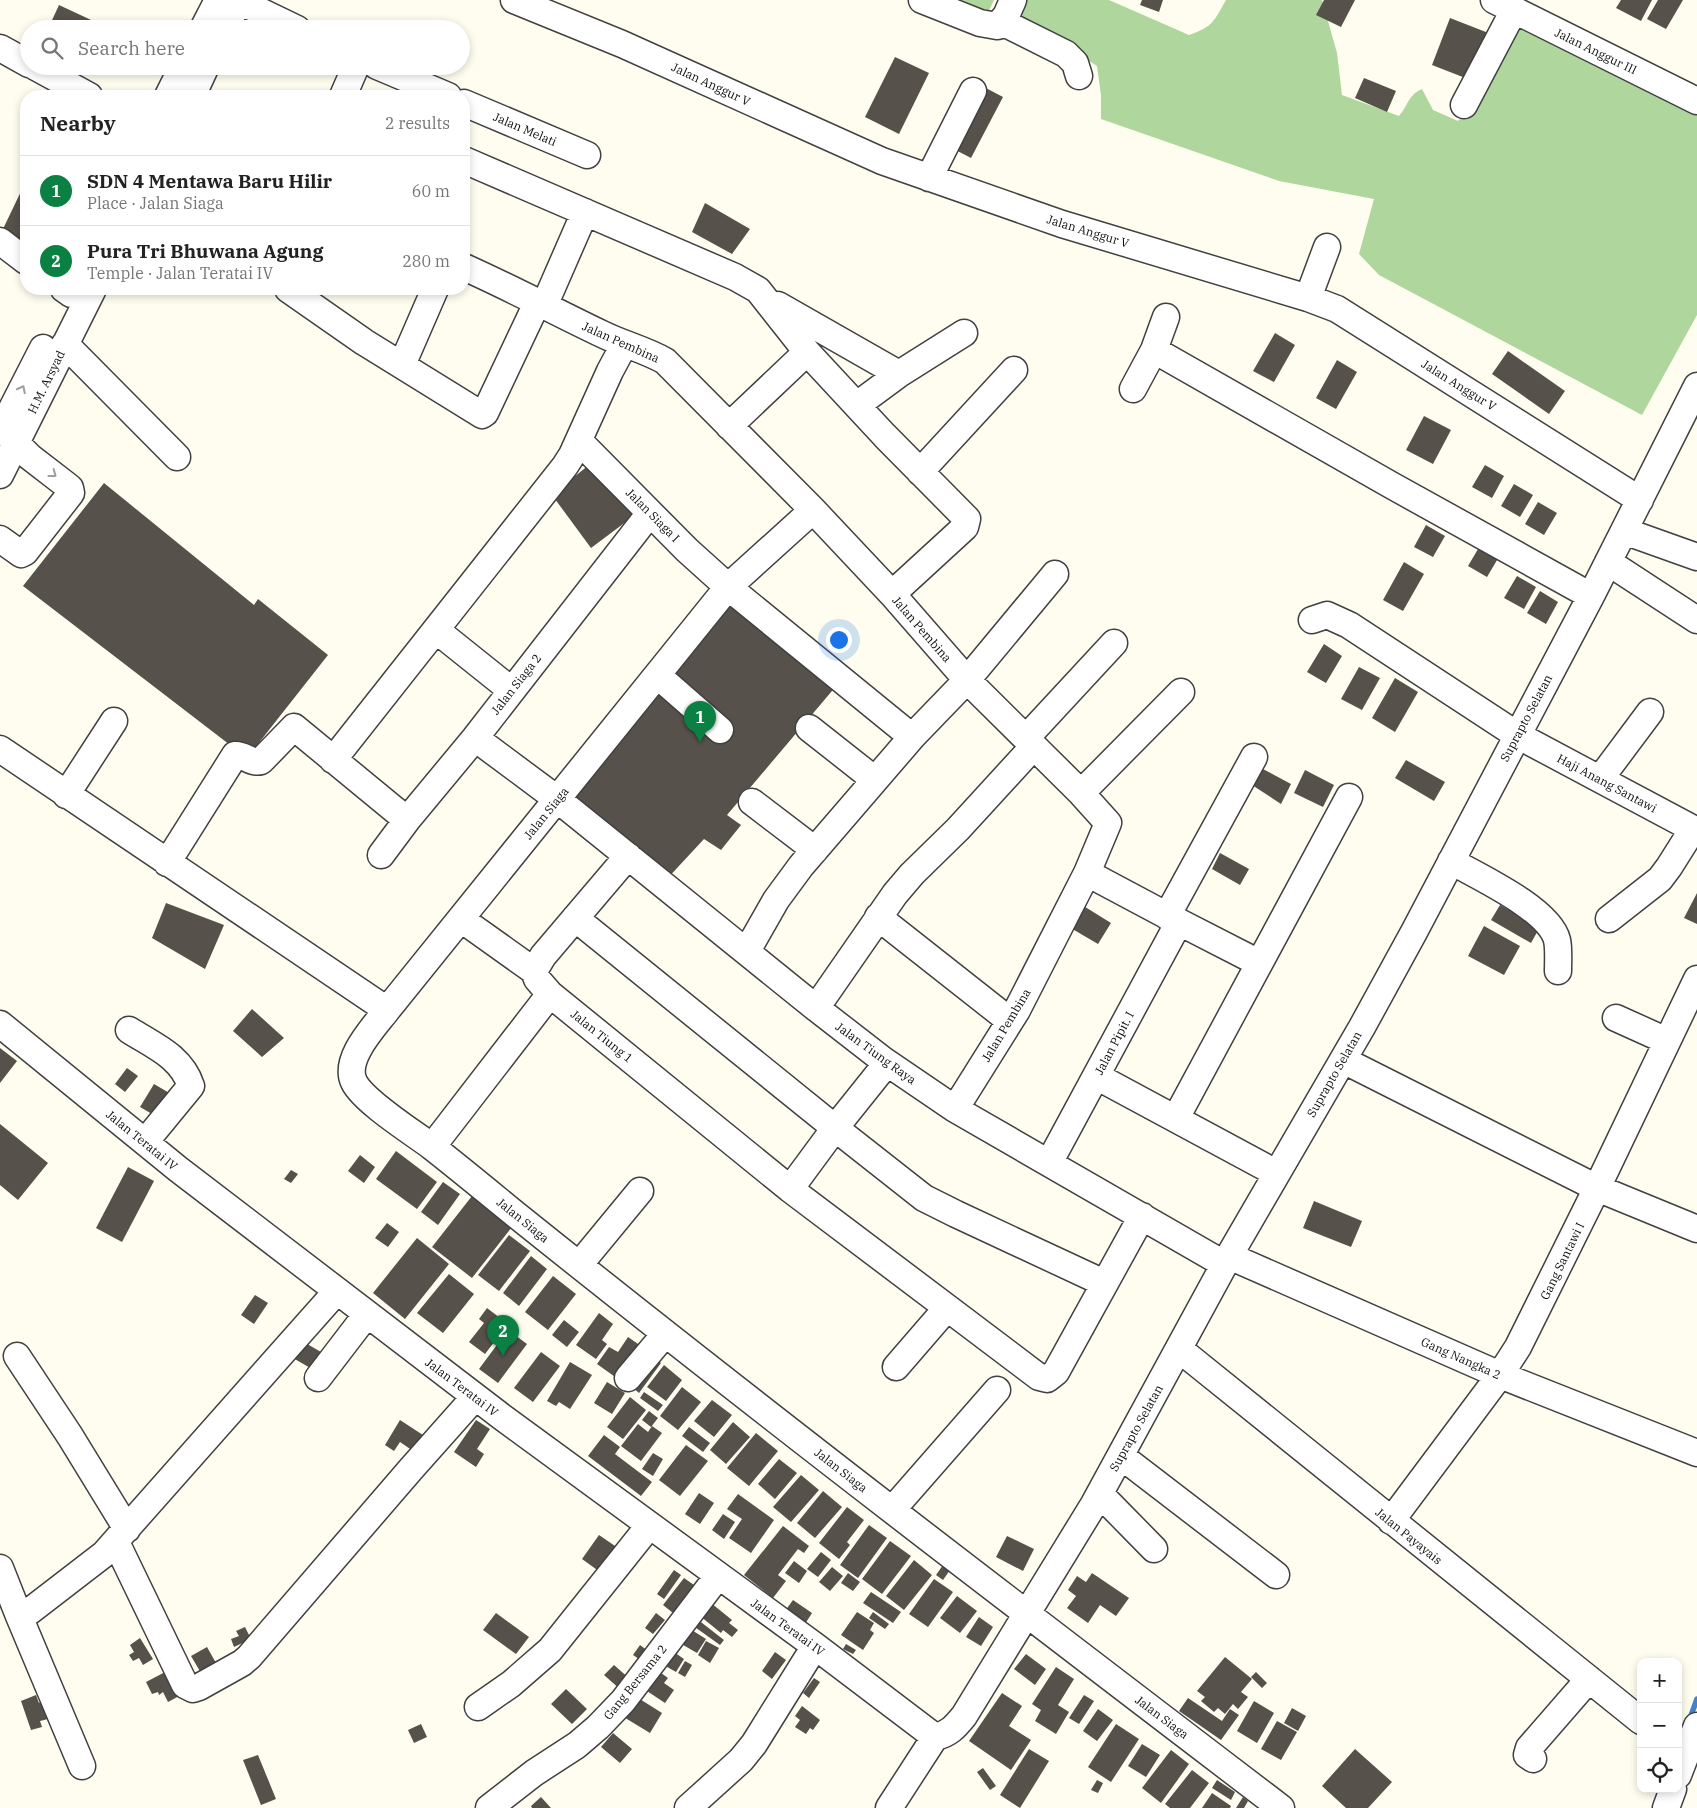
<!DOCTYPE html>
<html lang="en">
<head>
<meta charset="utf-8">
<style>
	body { margin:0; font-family:"IBM Plex Serif",serif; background:#f6f6f6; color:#222 }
	.controls { position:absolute; right:15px; bottom:15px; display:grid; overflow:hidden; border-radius:10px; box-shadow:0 2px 8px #0003 }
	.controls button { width:45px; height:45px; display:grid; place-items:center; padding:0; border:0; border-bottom:1px solid #e0e0e0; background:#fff; color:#222; font:25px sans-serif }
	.you { position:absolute; left:838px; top:639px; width:18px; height:18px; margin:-12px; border:4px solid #fff; border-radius:50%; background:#1a73e8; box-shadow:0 0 0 8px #1a73e833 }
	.badge { display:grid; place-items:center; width:32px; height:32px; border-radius:50%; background:#0b8043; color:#fff; font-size:16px; font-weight:700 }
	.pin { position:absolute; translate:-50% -41px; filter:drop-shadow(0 1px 2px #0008) }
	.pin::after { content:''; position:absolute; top:26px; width:18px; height:15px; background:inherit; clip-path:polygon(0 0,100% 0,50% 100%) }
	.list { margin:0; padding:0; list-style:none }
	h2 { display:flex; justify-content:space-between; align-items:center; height:65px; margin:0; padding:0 20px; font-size:21px }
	h2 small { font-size:16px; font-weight:400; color:#767676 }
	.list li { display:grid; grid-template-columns:32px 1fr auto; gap:15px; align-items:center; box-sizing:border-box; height:70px; padding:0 20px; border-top:1px solid #e0e0e0 }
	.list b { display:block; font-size:19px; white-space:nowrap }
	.list p { margin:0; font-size:16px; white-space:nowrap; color:#767676 }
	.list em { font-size:16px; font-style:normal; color:#767676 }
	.icon { flex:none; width:28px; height:28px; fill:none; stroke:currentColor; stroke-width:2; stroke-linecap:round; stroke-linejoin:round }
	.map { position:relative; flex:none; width:1697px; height:1808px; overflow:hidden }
	.search { position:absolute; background:#fff; box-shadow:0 2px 8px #0003; left:20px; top:20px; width:450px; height:55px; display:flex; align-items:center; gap:12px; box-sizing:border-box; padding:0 18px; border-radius:28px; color:#767676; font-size:19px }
	.panel { position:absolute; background:#fff; box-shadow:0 2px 8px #0003; left:20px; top:90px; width:450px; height:205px; border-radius:20px }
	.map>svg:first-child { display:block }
	.forest { fill:#afd69c }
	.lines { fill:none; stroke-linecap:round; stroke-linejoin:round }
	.stream { stroke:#4481c5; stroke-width:5.5 }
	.building { fill:#56514b }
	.minor-casing { stroke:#414141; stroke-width:29 }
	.minor { stroke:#fff; stroke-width:26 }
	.oneway { stroke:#9f9f9f }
	.labels { text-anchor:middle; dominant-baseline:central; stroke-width:5; stroke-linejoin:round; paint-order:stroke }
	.street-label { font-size:12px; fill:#0e0e0e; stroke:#fff }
</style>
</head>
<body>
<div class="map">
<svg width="1697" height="1808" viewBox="0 0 1697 1808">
	<rect width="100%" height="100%" fill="#fefdf0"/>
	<!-- forest -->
	<path class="forest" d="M949,0H994L986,17Z
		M1019,0H1109L1189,35C1213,27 1214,21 1226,0H1322L1337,53L1342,95L1399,116C1408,106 1408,95 1422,89L1433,110L1458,121L1467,111L1523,22L1697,113V315L1642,415L1379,275L1359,254L1374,199L1279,181L1101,119V95L1097,66L1013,12Z"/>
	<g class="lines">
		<!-- stream -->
		<path class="stream" d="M1689,1721L1697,1699"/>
	</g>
	<!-- building -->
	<path class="building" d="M1142,0H1163L1159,12L1140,5Z
		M1324,0H1355L1341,27L1316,15Z
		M1621,0H1652L1641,21L1616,8Z
		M1658,0H1683L1666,29L1647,19Z
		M59,5L104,26L103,29H48Z
		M1450,18L1491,34L1473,81L1432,65Z
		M895,57L929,73L899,134L865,117Z
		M1364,78L1396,91L1387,112L1355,98Z
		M982,86L1003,97L971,158L948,146Z
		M26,181V247L2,231Z
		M705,203L750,229L732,254L692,232Z
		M1275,333L1295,345L1274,382L1253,371Z
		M1508,351L1565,391L1549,414L1492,374Z
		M1337,360L1357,372L1336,409L1316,398Z
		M1424,416L1451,430L1433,464L1406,450Z
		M595,460L639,512L591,548L552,495Z
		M1485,465L1504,476L1492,498L1472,487Z
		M104,483L254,605L258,599L328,655L247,758L23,586Z
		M1514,484L1533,495L1520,517L1501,506Z
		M1538,502L1557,513L1544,535L1525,524Z
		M1426,525L1445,536L1433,557L1414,547Z
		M1481,544L1500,555L1487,577L1468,566Z
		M1404,562L1424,574L1403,611L1383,600Z
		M1517,576L1536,587L1524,609L1504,598Z
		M1540,591L1558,602L1546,624L1527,613Z
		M731,599L837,685L727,815L741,825L721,850L704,839L665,881L564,799Z
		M1324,644L1342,656L1326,683L1307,672Z
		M1359,667L1380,678L1362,710L1341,699Z
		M1395,678L1418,692L1395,732L1372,718Z
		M1406,760L1445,782L1434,801L1395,778Z
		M1261,768L1291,784L1281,804L1252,785Z
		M1305,770L1334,785L1323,807L1294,793Z
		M1220,853L1249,869L1240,885L1212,869Z
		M1697,893V924L1684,918Z
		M166,903L224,925L205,969L152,938Z
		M1082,905L1111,923L1098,944L1069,927Z
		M1500,905L1540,927L1531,943L1491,920Z
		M1484,926L1520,946L1504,975L1468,956Z
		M252,1009L284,1038L262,1057L233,1031Z
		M0,1048L17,1061L0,1083Z
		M127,1068L138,1076L125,1092L115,1084Z
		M154,1084L171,1094L161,1112L155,1108L152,1114L140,1107Z
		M0,1124L48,1163L18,1200L0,1185Z
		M396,1151L437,1182L417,1209L376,1179Z
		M360,1155L375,1167L364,1183L348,1171Z
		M128,1167L154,1181L122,1242L96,1228Z
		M291,1170L298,1174L291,1183L284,1179Z
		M443,1182L460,1194L438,1225L421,1212Z
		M472,1196L512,1227L472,1278L432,1247Z
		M1314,1201L1362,1221L1351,1247L1303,1228Z
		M387,1223L399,1232L388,1247L375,1238Z
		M509,1235L530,1251L499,1291L478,1275Z
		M417,1238L449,1264L405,1319L373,1293Z
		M531,1256L547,1269L519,1306L503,1293Z
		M449,1274L474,1294L443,1333L417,1313Z
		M553,1276L576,1294L548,1330L525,1312Z
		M255,1295L268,1303L254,1324L241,1315Z
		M487,1308L508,1324L485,1354L469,1342L484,1323L479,1319Z
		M599,1313L613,1324L602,1340L607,1344L596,1359L576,1345Z
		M564,1320L579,1332L567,1347L552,1335Z
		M508,1330L527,1344L498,1383L479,1369Z
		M628,1337L641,1346L618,1379L597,1364L609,1347L618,1352Z
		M302,1341L321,1352L312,1369L293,1358Z
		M541,1352L560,1366L533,1402L514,1388Z
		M651,1356L661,1363L639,1393L631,1386Z
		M570,1362L592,1375L570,1409L559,1402L556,1406L547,1401Z
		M664,1365L682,1380L666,1401L647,1387Z
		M607,1382L625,1393L612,1414L594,1403Z
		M682,1387L701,1402L678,1430L660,1416Z
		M644,1392L663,1405L658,1411L640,1398Z
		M630,1397L646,1410L623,1439L607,1427Z
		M712,1400L732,1415L714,1437L694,1421Z
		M649,1411L658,1418L651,1427L642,1420Z
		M400,1420L426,1437L416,1453L400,1442L394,1451L385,1445Z
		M476,1420L490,1429L477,1449L484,1454L476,1467L454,1452Z
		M733,1422L750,1437L726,1464L710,1450Z
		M638,1424L648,1432L652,1426L662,1433L641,1461L621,1446Z
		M689,1427L710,1443L703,1452L682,1436Z
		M756,1433L778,1451L749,1486L727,1468Z
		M604,1435L620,1447L615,1454L652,1482L641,1496L588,1456Z
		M686,1445L708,1461L680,1496L659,1480Z
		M653,1453L663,1459L653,1476L642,1469Z
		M779,1459L797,1473L775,1499L758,1484Z
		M801,1475L819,1490L791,1522L773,1507Z
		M823,1491L842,1507L815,1538L797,1523Z
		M699,1493L714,1503L700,1524L685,1514Z
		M738,1494L774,1520L751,1553L729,1538L742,1519L727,1509Z
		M847,1507L864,1520L847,1542L850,1545L839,1559L819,1543Z
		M723,1514L735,1522L724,1539L712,1530Z
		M869,1525L887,1538L858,1578L840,1565Z
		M783,1526L809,1546L804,1553L798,1549L778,1575L786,1581L773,1598L744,1575Z
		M599,1535L618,1548L600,1572L582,1559Z
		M1007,1536L1034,1549L1023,1571L996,1557Z
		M890,1541L911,1556L882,1594L862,1579Z
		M821,1552L831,1560L818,1577L807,1569Z
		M914,1560L932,1575L904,1610L886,1596Z
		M794,1561L807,1571L799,1583L785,1573Z
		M943,1565L950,1570L943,1580L936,1575Z
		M832,1567L843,1576L830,1591L819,1582Z
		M674,1570L681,1575L664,1599L657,1594Z
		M848,1573L860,1582L853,1591L841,1583Z
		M1092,1573L1129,1598L1116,1616L1100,1605L1088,1623L1067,1608L1076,1596L1068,1590L1077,1576L1086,1582Z
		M684,1578L694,1585L673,1613L663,1605Z
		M934,1579L953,1592L928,1627L909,1614Z
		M871,1592L901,1612L893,1623L863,1603Z
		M957,1596L977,1611L960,1633L940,1618Z
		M793,1600L812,1613L805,1624L785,1611Z
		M711,1603L732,1620L729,1623L738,1630L732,1637L723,1630L721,1633L700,1616Z
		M857,1612L874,1623L870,1630L874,1633L863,1650L841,1635Z
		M873,1612L889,1624L885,1629L869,1618Z
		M496,1613L529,1637L516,1654L483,1630Z
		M656,1613L665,1620L653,1634L645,1628Z
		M979,1617L993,1627L981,1646L966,1637Z
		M697,1619L724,1640L720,1645L692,1625Z
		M245,1627L251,1639L234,1647L231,1639L239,1636L236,1631Z
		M687,1627L706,1639L697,1653L678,1642Z
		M140,1638L153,1659L143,1665L139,1658L133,1661L129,1655L134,1652L130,1645Z
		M706,1641L719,1648L710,1663L698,1655Z
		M846,1644L856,1650L853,1654L843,1649Z
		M640,1645L652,1654L645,1663L633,1655Z
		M207,1647L220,1670L204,1678L191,1656Z
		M671,1650L684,1659L676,1672L662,1664Z
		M775,1652L786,1660L772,1679L762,1671Z
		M1026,1654L1046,1669L1035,1685L1014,1669Z
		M1225,1657L1252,1679L1241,1692L1248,1697L1238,1709L1233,1704L1225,1714L1218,1708L1214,1712L1201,1701L1205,1697L1197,1691Z
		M685,1661L692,1665L685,1677L678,1673Z
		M614,1665L631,1680L621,1690L604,1675Z
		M1056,1667L1074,1679L1058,1705L1069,1712L1056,1734L1035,1721L1041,1710L1032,1704Z
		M169,1670L181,1695L168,1702L163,1692L159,1695L158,1692L152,1694L146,1682Z
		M657,1670L668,1678L664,1683L674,1690L665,1703L644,1689Z
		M1256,1672L1267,1683L1262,1688L1251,1677Z
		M814,1678L820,1682L809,1698L803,1693Z
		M566,1689L587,1709L572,1724L551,1704Z
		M1002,1693L1022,1706L1009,1726L1031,1740L1011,1770L969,1741Z
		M36,1695L39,1703L42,1701L48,1719L40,1721L42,1727L31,1730L21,1701Z
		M1084,1695L1094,1701L1079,1724L1069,1718Z
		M635,1696L662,1713L650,1733L622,1716Z
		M1188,1698L1222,1721L1230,1709L1239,1715L1221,1740L1179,1711Z
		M1254,1701L1274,1713L1257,1743L1237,1731Z
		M802,1706L820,1720L813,1730L810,1728L806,1734L795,1727L800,1720L795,1716Z
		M1292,1708L1306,1716L1298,1731L1284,1723Z
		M1098,1709L1113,1720L1097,1741L1083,1731Z
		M1277,1721L1297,1732L1281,1760L1261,1749Z
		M421,1724L427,1737L414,1743L408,1730Z
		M1116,1724L1139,1739L1111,1782L1088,1767Z
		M613,1733L632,1749L620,1763L601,1747Z
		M1142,1744L1160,1755L1146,1777L1128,1766Z
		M1029,1749L1049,1761L1020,1808L1000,1795Z
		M1355,1749L1392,1782L1368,1808H1346L1322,1786Z
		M1171,1750L1189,1764L1161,1803L1142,1788Z
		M258,1755L276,1799L261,1805L243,1760Z
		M983,1768L996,1786L990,1790L977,1772Z
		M1192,1770L1209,1783L1190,1808H1170L1165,1804Z
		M1097,1780L1103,1783L1098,1793L1091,1790Z
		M1217,1780L1235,1792L1231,1800L1212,1788Z
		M1212,1793L1231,1806L1230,1808H1202Z
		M541,1797L551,1808H532L531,1806Z
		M1243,1797L1248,1801L1244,1808H1236Z"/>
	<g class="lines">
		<!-- minor casing -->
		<g class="minor-casing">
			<path id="minor" d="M514,0L622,44L882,161L1062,224L1308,298L1337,309L1640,500
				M922,0L980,23L997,26L1006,16L1013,0
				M1494,0L1697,101
				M239,1L297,29
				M1002,22L1066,54L1075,63L1079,76
				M203,29L218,0
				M225,29L239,0
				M0,48L29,64
				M34,66L89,96
				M377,66L448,96
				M168,96L183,66
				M192,96L206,66
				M343,96L356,66
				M464,103L587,155
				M1464,105L1514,10
				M464,160L735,277L758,290L807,352L885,436L967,519L965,527L892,594
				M929,178L973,91
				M0,241L26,261
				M464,267C511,288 556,312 602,334C622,344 646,350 665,361L813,510L892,594L967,680L1081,793L1108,823L1087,873L1017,1010L955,1109
				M64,289L71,294
				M288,289L364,342L482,415L485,413L537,303
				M1308,298L1327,247
				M778,305L899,374
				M544,306L585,212
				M65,344L177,457
				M1154,350L1391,485L1591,596
				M402,365L435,289
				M1133,389L1154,350L1166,317
				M857,405L899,374L964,333
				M729,426L807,352
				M0,432L43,348
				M579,441L687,550L728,587L912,737
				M920,472L1014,370
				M0,475L93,289
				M813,510L728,587L387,1010C374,1027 343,1059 354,1082C363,1101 412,1132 431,1146C459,1168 487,1191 515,1214C767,1416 1024,1612 1281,1808
				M1624,531L1697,557
				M0,539L21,554L25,552L71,493L70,488L65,484L30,457L16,443
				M1608,562L1697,620
				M1312,620L1327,615L1349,625L1517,735L1697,831
				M436,630L511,690
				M657,675L720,730
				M809,728L875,780
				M475,738L557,799L816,1008L883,1060L955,1109L1224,1264
				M1026,738L1114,643
				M0,749L387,1010
				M333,760L565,466L572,455L610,371L624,345
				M1600,779L1650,712
				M1081,793L1181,692
				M66,795L114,721
				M752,802L815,850
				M381,855L407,820L475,738L650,513
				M628,856L543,956L534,971L537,979L550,994L790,1189L1039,1377L1047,1379L1056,1372L1142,1216
				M1451,861C1479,877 1549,909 1557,940C1559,949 1558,962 1558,971
				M167,863L235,755C244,754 251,764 261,761L294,727L407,820
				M1087,873L1179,922L1259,963
				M1167,916L1254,757
				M878,917L1010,1021
				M575,918L835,1128L924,1198L956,1214L1104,1283
				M461,919L534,971
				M1609,919L1660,879L1669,867L1693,829
				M747,951L776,900L801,866L912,737L967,680L1055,574
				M816,1008L895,894L912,874L958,829L1034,746
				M1616,1018L1667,1041
				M0,1024L178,1169L502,1417L815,1646L935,1737
				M129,1030C154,1046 181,1056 191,1086L145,1142
				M1343,1060L1597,1188L1697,1229
				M1096,1076L1276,1173
				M1176,1118L1349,797
				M432,1147L550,994
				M1049,1163L1179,922
				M790,1189L835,1128L887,1063
				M1229,1256L1500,1375L1697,1453
				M579,1265L640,1191
				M1179,1349L1641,1721
				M17,1356L70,1436L127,1529
				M896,1367L947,1308
				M318,1378L367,1314
				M628,1378L665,1334
				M1121,1456L1276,1575
				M1100,1494L1154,1549
				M892,1510L997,1390
				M1391,1521L1500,1375L1518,1347L1597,1188L1697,979
				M116,1542L185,1685L193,1689L199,1687L242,1663L249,1657L411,1469L475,1397
				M0,1568L19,1616
				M478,1707L511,1684L550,1650L649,1526
				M935,1737C949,1734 955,1727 964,1716L1094,1504L1229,1256L1362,1027L1414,932L1591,596L1697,386
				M1533,1759L1527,1755L1529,1748L1589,1679
				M82,1766L19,1616L30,1611L104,1554L337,1291
				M1678,1775L1697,1726
				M489,1808L534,1773L577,1745L598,1727L623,1701L718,1576
				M688,1808L741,1760L754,1744L815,1646
				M889,1808L935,1737
				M1666,1808L1673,1789"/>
		</g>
		<!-- minor -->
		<use href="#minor" class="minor"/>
	</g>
	<!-- one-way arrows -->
	<defs><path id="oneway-chevron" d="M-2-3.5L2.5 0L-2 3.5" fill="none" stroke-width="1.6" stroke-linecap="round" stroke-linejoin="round" transform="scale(1.25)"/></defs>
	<g class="oneway">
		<use href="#oneway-chevron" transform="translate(22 389) rotate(-63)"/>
		<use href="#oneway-chevron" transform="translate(53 474) rotate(37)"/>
	</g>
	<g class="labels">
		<!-- street labels -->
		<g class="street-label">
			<text transform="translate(1596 51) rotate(26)">Jalan Anggur III</text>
			<text transform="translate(711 84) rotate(25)">Jalan Anggur V</text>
			<text transform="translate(525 129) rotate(23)">Jalan Melati</text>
			<text transform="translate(1088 231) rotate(17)">Jalan Anggur V</text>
			<text transform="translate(621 342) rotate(24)">Jalan Pembina</text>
			<text transform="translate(46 382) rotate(-64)">H.M. Arsyad</text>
			<text transform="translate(1459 385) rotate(32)">Jalan Anggur V</text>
			<text transform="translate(653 515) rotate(45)">Jalan Siaga I</text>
			<text transform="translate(922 629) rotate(49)">Jalan Pembina</text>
			<text transform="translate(516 684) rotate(-52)">Jalan Siaga 2</text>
			<text transform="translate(1526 718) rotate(-62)">Suprapto Selatan</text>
			<text transform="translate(1607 783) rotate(28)">Haji Anang Santawi</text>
			<text transform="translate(546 813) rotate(-51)">Jalan Siaga</text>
			<text transform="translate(1006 1025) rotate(-59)">Jalan Pembina</text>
			<text transform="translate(602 1036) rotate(39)">Jalan Tiung 1</text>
			<text transform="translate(1114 1043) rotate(-62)">Jalan Pipit. I</text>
			<text transform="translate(876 1053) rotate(36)">Jalan Tiung Raya</text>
			<text transform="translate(1334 1074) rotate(-60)">Suprapto Selatan</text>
			<text transform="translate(142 1140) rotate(39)">Jalan Teratai IV</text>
			<text transform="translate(523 1220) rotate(39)">Jalan Siaga</text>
			<text transform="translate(1562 1261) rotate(-64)">Gang Santawi I</text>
			<text transform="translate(1461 1358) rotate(24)">Gang Nangka 2</text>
			<text transform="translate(462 1387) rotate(37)">Jalan Teratai IV</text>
			<text transform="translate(1136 1428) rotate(-61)">Suprapto Selatan</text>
			<text transform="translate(841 1470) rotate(38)">Jalan Siaga</text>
			<text transform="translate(1409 1536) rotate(39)">Jalan Payayais</text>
			<text transform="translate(788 1627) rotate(36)">Jalan Teratai IV</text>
			<text transform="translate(635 1682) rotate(-51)">Gang Bersama 2</text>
			<text transform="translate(1162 1717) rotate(37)">Jalan Siaga</text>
		</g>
	</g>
</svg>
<div class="controls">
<button>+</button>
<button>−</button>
<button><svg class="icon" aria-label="locate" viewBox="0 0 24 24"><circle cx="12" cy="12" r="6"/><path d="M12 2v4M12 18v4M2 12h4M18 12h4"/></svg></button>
</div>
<div class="you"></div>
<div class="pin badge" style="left:700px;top:742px">1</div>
<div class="pin badge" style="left:503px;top:1356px">2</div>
<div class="search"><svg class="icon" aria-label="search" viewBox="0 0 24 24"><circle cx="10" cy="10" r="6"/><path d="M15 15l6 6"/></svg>Search here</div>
<section class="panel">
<h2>Nearby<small>2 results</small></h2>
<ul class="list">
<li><span class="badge">1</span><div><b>SDN 4 Mentawa Baru Hilir</b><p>Place · Jalan Siaga</p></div><em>60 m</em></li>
<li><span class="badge">2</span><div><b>Pura Tri Bhuwana Agung</b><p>Temple · Jalan Teratai IV</p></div><em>280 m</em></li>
</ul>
</section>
</div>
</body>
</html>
